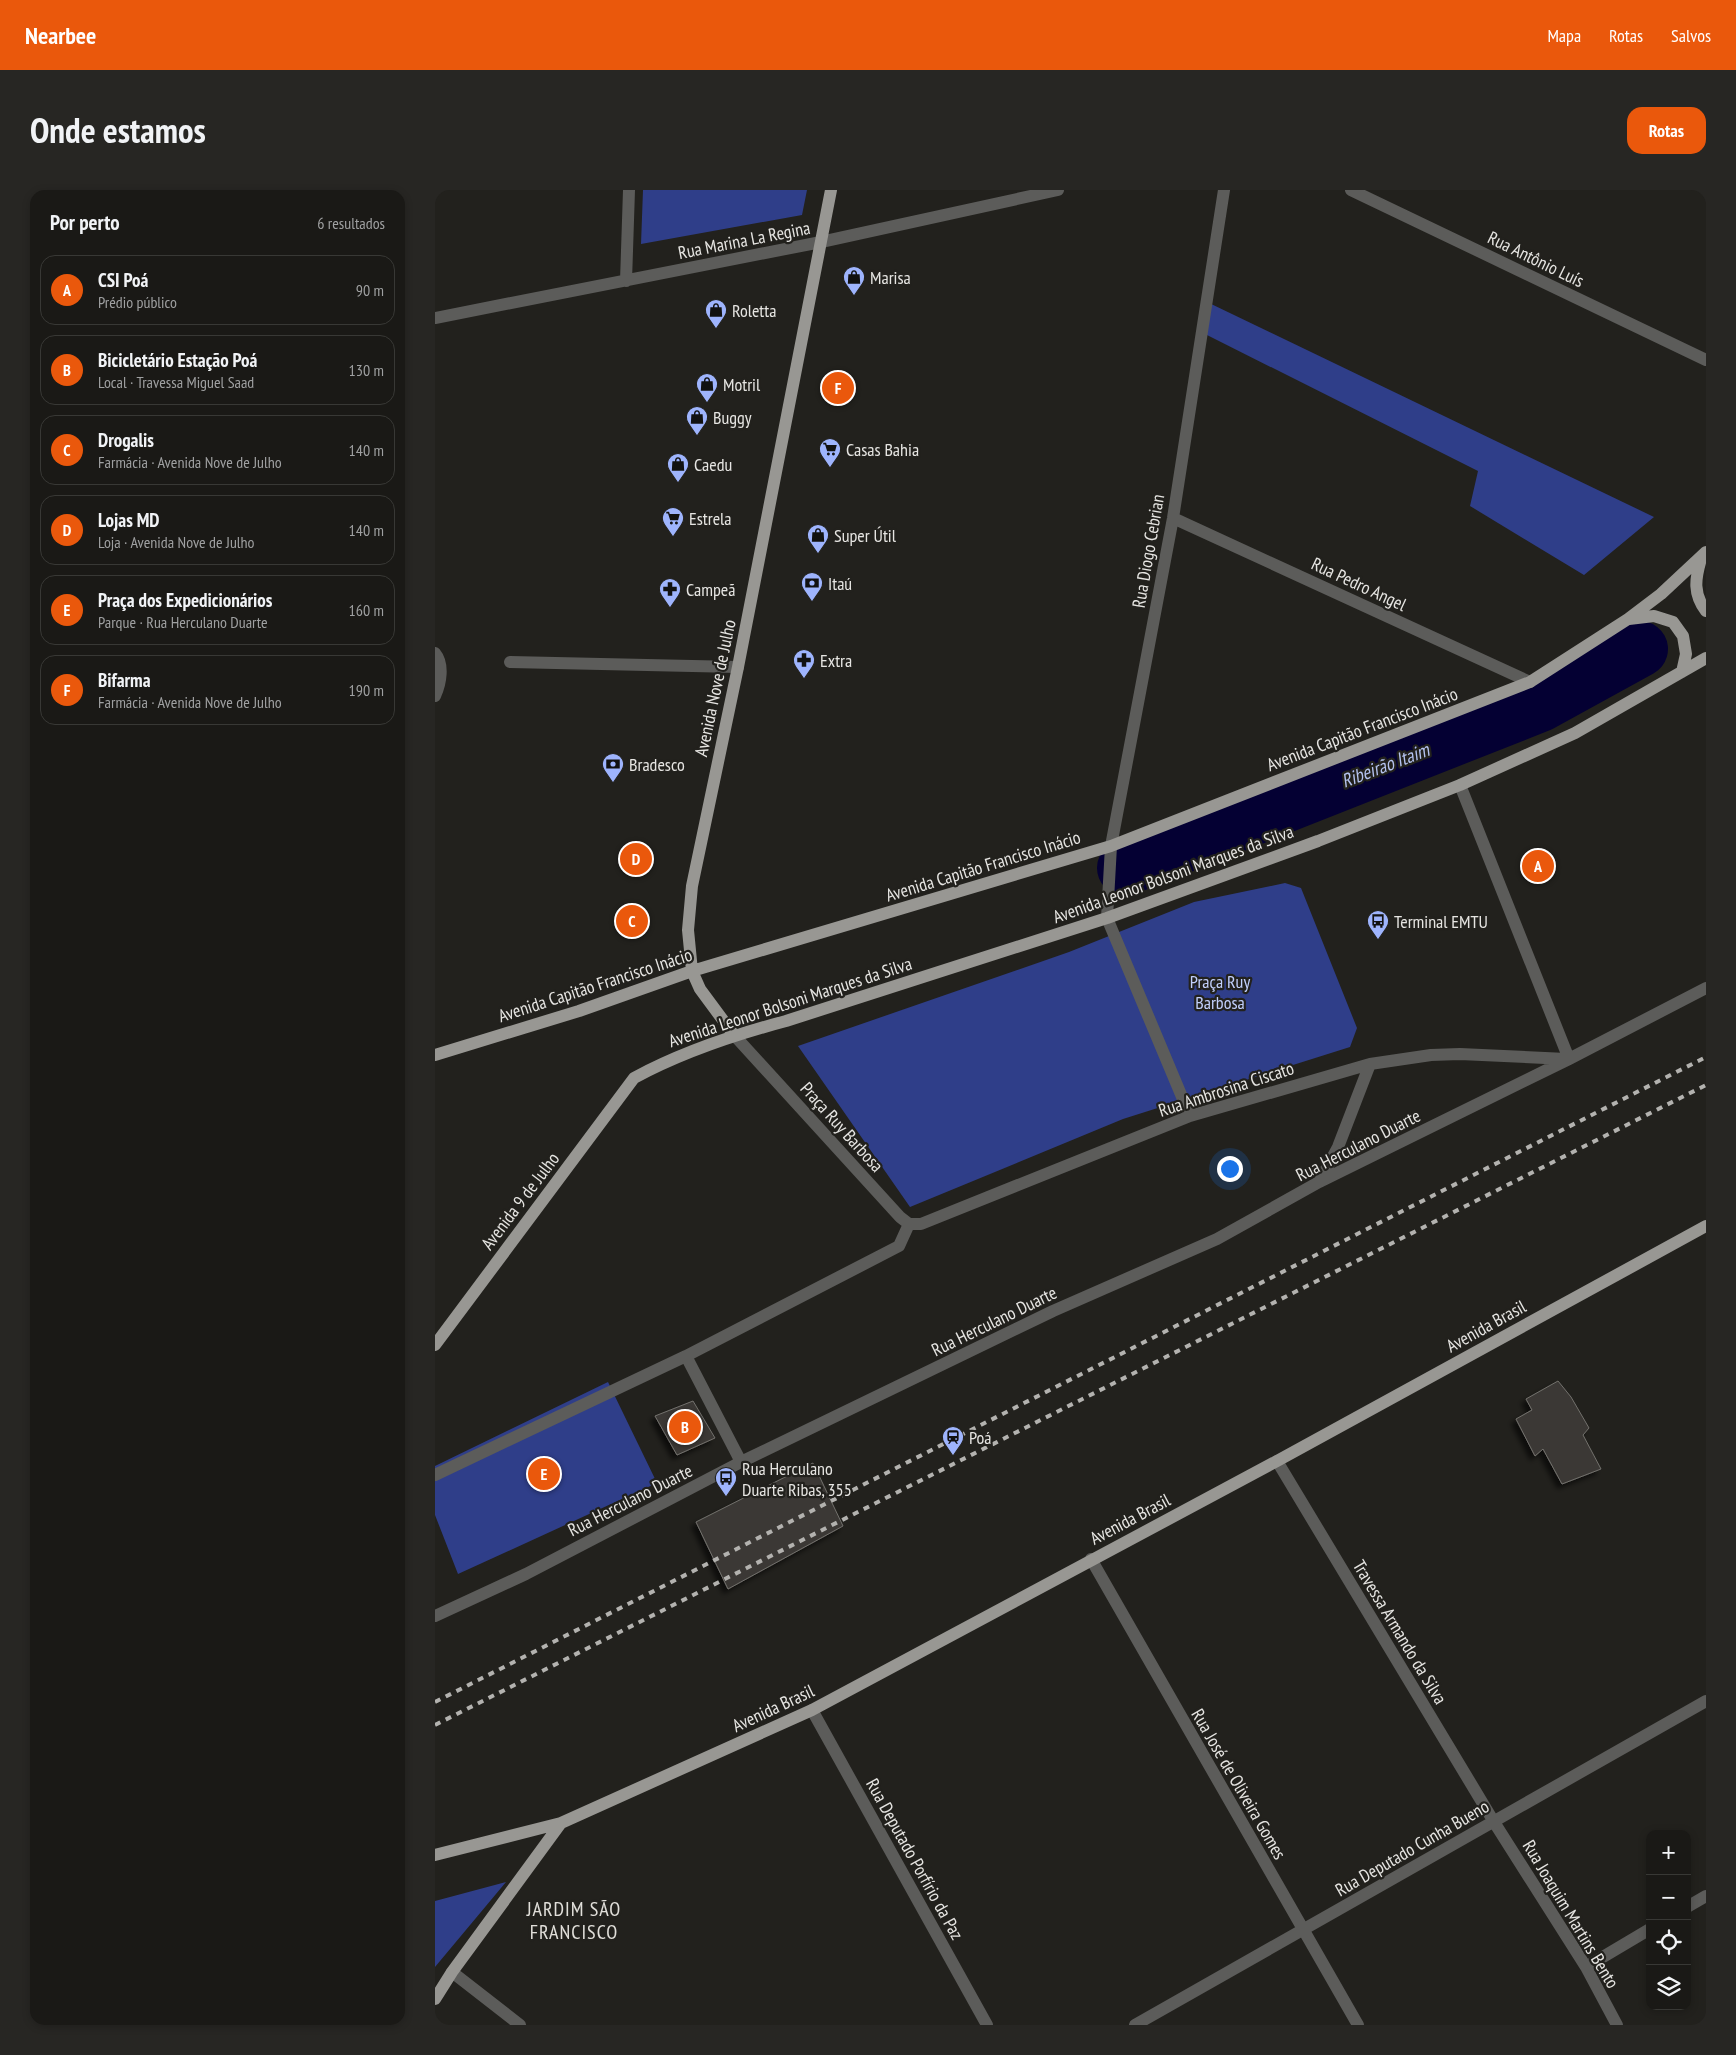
<!DOCTYPE html>
<html lang="pt">
<head>
<meta charset="utf-8">
<style>
	body { margin:0; font-family:"PT Sans Narrow",sans-serif; background:#272623; color:#f1f3f6 }
	.controls { position:absolute; right:15px; bottom:15px; display:grid; overflow:hidden; border-radius:10px; box-shadow:0 2px 8px #0003 }
	.controls button { width:45px; height:45px; display:grid; place-items:center; padding:0; border:0; border-bottom:1px solid #383835; background:#1a1916; color:#f1f3f6; font:25px sans-serif }
	.you { position:absolute; left:794px; top:978px; width:18px; height:18px; margin:-12px; border:4px solid #fff; border-radius:50%; background:#1a73e8; box-shadow:0 0 0 8px #1a73e833 }
	.badge { display:grid; place-items:center; width:32px; height:32px; border-radius:50%; background:#ea580c; color:#fff; font-size:16px; font-weight:700 }
	.pin { position:absolute; translate:-50% -50%; border:2px solid #fff; box-shadow:0 1px 5px #0006 }
	.list { margin:0; padding:0; list-style:none }
	h2 { display:flex; justify-content:space-between; align-items:center; height:65px; margin:0; padding:0 20px; font-size:21px }
	h2 small { font-size:16px; font-weight:400; color:#9fa0a1 }
	.list li { display:grid; grid-template-columns:32px 1fr auto; gap:15px; align-items:center; box-sizing:border-box; height:70px; margin:0 10px 10px; padding:0 10px; border:1px solid #383835; border-radius:15px }
	.list b { display:block; font-size:19px; white-space:nowrap }
	.list p { margin:0; font-size:16px; white-space:nowrap; color:#9fa0a1 }
	.list em { font-size:16px; font-style:normal; color:#9fa0a1 }
	.icon { flex:none; width:28px; height:28px; fill:none; stroke:currentColor; stroke-width:2; stroke-linecap:round; stroke-linejoin:round }
	.map { position:relative; flex:none; width:1271px; height:1835px; overflow:hidden; border-radius:15px }
	header { display:flex; align-items:center; gap:30px; box-sizing:border-box; height:70px; padding:0 25px; background:#ea580c; color:#fff }
	header strong { font-size:24px }
	nav { display:flex; gap:28px; margin-inline-start:auto; font-size:18px }
	.intro { display:flex; align-items:center; justify-content:space-between; box-sizing:border-box; height:120px; padding:0 30px }
	h1 { margin:0; font-size:35px }
	.button { padding:12px 22px; border-radius:15px; background:#ea580c; color:#fff; font-size:18px; font-weight:700 }
	main { display:flex; gap:30px; padding:0 30px }
	aside { flex:1; background:#1a1916; border-radius:15px; box-shadow:0 2px 8px #0003 }
	.map>svg:first-child { display:block }
	.green { fill:#2f3e89 }
	.lines { fill:none; stroke-linecap:round; stroke-linejoin:round }
	.river { stroke:#040033; stroke-width:56 }
	.building { fill:#3a3834; stroke:#73716d; filter:url(#shadow) }
	.minor { stroke:#5c5c5a; stroke-width:12 }
	.major { stroke:#989793; stroke-width:12 }
	.rail { stroke:#b3b2af; stroke-width:4; stroke-dasharray:6 6; stroke-linecap:butt }
	.labels { text-anchor:middle; dominant-baseline:central; stroke-width:4.5; stroke-linejoin:round; paint-order:stroke }
	.street-label { font-size:18px; fill:#e6e5e2; stroke:#22211d }
	.poi-label { font-size:18px; fill:#e6e5e2; stroke:#22211d; text-anchor:start }
	.park-label { font-size:18px; fill:#c2d0fc; stroke:#22211d }
	.water-label { font-size:19px; font-style:italic; fill:#b5c3ef; stroke:#22211d }
	.quarter-label { font-size:20px; letter-spacing:1px; fill:#e1dfda; stroke:#22211d }
</style>
</head>
<body>
<header>
<strong>Nearbee</strong>
<nav><a>Mapa</a><a>Rotas</a><a>Salvos</a></nav>
</header>
<div class="intro"><h1>Onde estamos</h1><a class="button">Rotas</a></div>
<main>
<aside>
<h2>Por perto<small>6 resultados</small></h2>
<ul class="list">
<li><span class="badge">A</span><div><b>CSI Poá</b><p>Prédio público</p></div><em>90 m</em></li>
<li><span class="badge">B</span><div><b>Bicicletário Estação Poá</b><p>Local · Travessa Miguel Saad</p></div><em>130 m</em></li>
<li><span class="badge">C</span><div><b>Drogalis</b><p>Farmácia · Avenida Nove de Julho</p></div><em>140 m</em></li>
<li><span class="badge">D</span><div><b>Lojas MD</b><p>Loja · Avenida Nove de Julho</p></div><em>140 m</em></li>
<li><span class="badge">E</span><div><b>Praça dos Expedicionários</b><p>Parque · Rua Herculano Duarte</p></div><em>160 m</em></li>
<li><span class="badge">F</span><div><b>Bifarma</b><p>Farmácia · Avenida Nove de Julho</p></div><em>190 m</em></li>
</ul>
</aside>
<div class="map">
<svg width="1271" height="1835" viewBox="0 0 1271 1835">
	<defs>
		<filter id="shadow"><feDropShadow dx="-4.5" dy="4.5" stdDeviation="2.5" flood-color="#0009"/></filter>
	</defs>
	<rect width="100%" height="100%" fill="#22211d"/>
	<!-- green -->
	<path class="green" d="M208,0H372L367,25L206,54Z
		M772,112L1219,327L1149,385L1035,316L1043,281L768,143Z
		M850,693L866,698L922,838L915,857L688,929L475,1017L363,856L634,762L759,712Z
		M173,1192L222,1293L23,1384L0,1325V1276Z
		M71,1692L0,1777V1711Z"/>
	<g class="lines">
		<!-- river -->
		<path class="river" d="M690,678L1105,514L1205,459"/>
	</g>
	<!-- building -->
	<path class="building" d="M1123,1191L1136,1207L1154,1238L1148,1245L1166,1279L1127,1294L1108,1259L1100,1266L1081,1229L1097,1220L1091,1209Z
		M258,1211L280,1248L242,1265L220,1226Z
		M378,1273L408,1336L293,1399L261,1332Z"/>
	<g class="lines">
		<!-- minor -->
		<path class="minor" d="M916,0L1271,170
			M191,91L194,0
			M0,128L386,52L623,0
			M738,328L1095,492
			M0,463C9,474 6,493 0,506
			M75,472L303,477
			M1025,595L1134,869
			M299,845L465,1027L474,1034
			M755,926L672,728L676,656L738,328L789,0
			M884,992L903,957L935,874
			M474,1034H486L755,926L935,874L996,865L1025,864L1131,869
			M251,1166L306,1272
			M842,1271L1059,1632L1151,1777L1182,1835
			M0,1285L251,1166L464,1056L474,1034
			M656,1369L923,1835
			M0,1426L91,1384L306,1272L618,1121L782,1049L884,992L1134,869L1271,798
			M377,1520L552,1835
			M1252,1717L1271,1706
			M1151,1777L1215,1739
			M17,1782L85,1835
			M700,1835L1271,1511"/>
		<!-- major -->
		<path class="major" d="M1266,369C1260,389 1258,404 1271,421
			M1194,429L1219,426L1238,432L1248,446L1251,464L1247,482
			M299,845L265,799L257,781L253,740L257,696L303,477L396,0
			M0,865L144,821L257,781L676,656L1095,492L1193,429L1226,404L1271,362
			M0,1155L199,888C247,862 298,845 351,831L672,728L883,651L1025,595L1140,543L1271,468
			M0,1665L126,1633L377,1520L842,1271L1271,1036
			M0,1809L17,1782L126,1633"/>
		<!-- rail -->
		<path class="rail" d="M0,1512L1271,867
			M0,1535L1271,895"/>
	</g>
	<!-- icons -->
	<defs>
		<g id="shop-pin" transform="scale(1.125)"><path d="M0 17L-7.5 6A9.5 9.5 0 1 1 7.5 6Z" fill="#9eb4fd" stroke="#22211d"/><path d="M-5-2.5h2.3a2.7 3.5 0 0 1 5.4 0H5L5.5 6h-11ZM-1.5-2.5h3a1.5 2.3 0 0 0-3 0Z" fill="#111"/></g>
		<g id="supermarket-pin" transform="scale(1.125)"><path d="M0 17L-7.5 6A9.5 9.5 0 1 1 7.5 6Z" fill="#9eb4fd" stroke="#22211d"/><path d="M-6-5.5h2.5l.6 2H6L4.5 2H-2.5L-4.4-4H-6ZM-1.5 3.2a1.3 1.3 0 1 0 .1 0ZM3 3.2a1.3 1.3 0 1 0 .1 0Z" fill="#111"/></g>
		<g id="bank-pin" transform="scale(1.125)"><path d="M0 17L-7.5 6A9.5 9.5 0 1 1 7.5 6Z" fill="#9eb4fd" stroke="#22211d"/><path d="M-6-4H6V4H-6ZM0-2.3a2.3 2.3 0 1 0 0 4.6a2.3 2.3 0 1 0 0-4.6Z" fill="#111"/></g>
		<g id="pharmacy-pin" transform="scale(1.125)"><path d="M0 17L-7.5 6A9.5 9.5 0 1 1 7.5 6Z" fill="#9eb4fd" stroke="#22211d"/><path d="M-2-6h4v4h4v4h-4v4h-4v-4h-4v-4h4Z" fill="#111"/></g>
		<g id="bus-pin" transform="scale(1.125)"><path d="M0 17L-7.5 6A9.5 9.5 0 1 1 7.5 6Z" fill="#9eb4fd" stroke="#22211d"/><path d="M-5-6H5V4H4V6H2V4H-2V6H-4V4H-5ZM-3.5-4V0h7V-4ZM-3.5 1.2v1.5H-2V1.2ZM2 1.2v1.5H3.5V1.2Z" fill="#111"/></g>
		<g id="station-pin" transform="scale(1.125)"><path d="M0 17L-7.5 6A9.5 9.5 0 1 1 7.5 6Z" fill="#9eb4fd" stroke="#22211d"/><path d="M-3-6H3Q5-6 5-4V2Q5 4 3 4L4.5 6H3L1.5 4h-3L-3 6H-4.5L-3 4Q-5 4-5 2V-4Q-5-6-3-6ZM-3.5-4v3h7v-3ZM-3.5 1v1.5H-2V1ZM2 1v1.5H3.5V1Z" fill="#111"/></g>
	</defs>
	<g fill-rule="evenodd">
		<use href="#shop-pin" x="419" y="87"/>
		<use href="#shop-pin" x="281" y="120"/>
		<use href="#shop-pin" x="272" y="194"/>
		<use href="#shop-pin" x="262" y="227"/>
		<use href="#supermarket-pin" x="395" y="259"/>
		<use href="#shop-pin" x="243" y="274"/>
		<use href="#supermarket-pin" x="238" y="328"/>
		<use href="#shop-pin" x="383" y="345"/>
		<use href="#bank-pin" x="377" y="393"/>
		<use href="#pharmacy-pin" x="235" y="399"/>
		<use href="#pharmacy-pin" x="369" y="470"/>
		<use href="#bank-pin" x="178" y="574"/>
		<use href="#bus-pin" x="943" y="731"/>
		<use href="#station-pin" x="518" y="1247"/>
		<use href="#bus-pin" x="291" y="1288"/>
	</g>
	<g class="labels">
		<!-- street labels -->
		<g class="street-label">
			<text transform="translate(309 50) rotate(-11)">Rua Marina La Regina</text>
			<text transform="translate(1101 69) rotate(26)">Rua Antônio Luís</text>
			<text transform="translate(713 361) rotate(-80)">Rua Diogo Cebrian</text>
			<text transform="translate(924 394) rotate(25)">Rua Pedro Angel</text>
			<text transform="translate(280 498) rotate(-78)">Avenida Nove de Julho</text>
			<text transform="translate(927 539) rotate(-21)">Avenida Capitão Francisco Inácio</text>
			<text transform="translate(548 676) rotate(-17)">Avenida Capitão Francisco Inácio</text>
			<text transform="translate(738 684) rotate(-20)">Avenida Leonor Bolsoni Marques da Silva</text>
			<text transform="translate(160 795) rotate(-18)">Avenida Capitão Francisco Inácio</text>
			<text transform="translate(355 812) rotate(-18)">Avenida Leonor Bolsoni Marques da Silva</text>
			<text transform="translate(791 899) rotate(-18)">Rua Ambrosina Ciscato</text>
			<text transform="translate(407 937) rotate(48)">Praça Ruy Barbosa</text>
			<text transform="translate(923 955) rotate(-27)">Rua Herculano Duarte</text>
			<text transform="translate(85 1011) rotate(-53)">Avenida 9 de Julho</text>
			<text transform="translate(559 1131) rotate(-26)">Rua Herculano Duarte</text>
			<text transform="translate(1051 1136) rotate(-29)">Avenida Brasil</text>
			<text transform="translate(195 1310) rotate(-27)">Rua Herculano Duarte</text>
			<text transform="translate(695 1329) rotate(-28)">Avenida Brasil</text>
			<text transform="translate(965 1442) rotate(59)">Travessa Armando da Silva</text>
			<text transform="translate(338 1518) rotate(-25)">Avenida Brasil</text>
			<text transform="translate(804 1594) rotate(60)">Rua José de Oliveira Gomes</text>
			<text transform="translate(977 1658) rotate(-30)">Rua Deputado Cunha Bueno</text>
			<text transform="translate(480 1669) rotate(61)">Rua Deputado Porfírio da Paz</text>
			<text transform="translate(1136 1724) rotate(59)">Rua Joaquim Martins Bento</text>
		</g>
		<!-- poi labels -->
		<g class="poi-label">
			<text x="435" y="87">Marisa</text>
			<text x="297" y="120">Roletta</text>
			<text x="288" y="194">Motril</text>
			<text x="278" y="227">Buggy</text>
			<text x="411" y="259">Casas Bahia</text>
			<text x="259" y="274">Caedu</text>
			<text x="254" y="328">Estrela</text>
			<text x="399" y="345">Super Útil</text>
			<text x="393" y="393">Itaú</text>
			<text x="251" y="399">Campeã</text>
			<text x="385" y="470">Extra</text>
			<text x="194" y="574">Bradesco</text>
			<text x="959" y="731">Terminal EMTU</text>
			<text x="534" y="1247">Poá</text>
			<text x="307" y="1278">Rua Herculano<tspan x="307" dy="21">Duarte Ribas, 355</tspan></text>
		</g>
		<!-- park labels -->
		<g class="park-label">
			<text x="785" y="791">Praça Ruy<tspan x="785" dy="21">Barbosa</tspan></text>
		</g>
		<!-- water labels -->
		<g class="water-label">
			<text transform="translate(950 575) rotate(-21)">Ribeirão Itaim</text>
		</g>
		<!-- quarter labels -->
		<g class="quarter-label">
			<text x="139" y="1719">JARDIM SÃO<tspan x="139" dy="23">FRANCISCO</tspan></text>
		</g>
	</g>
</svg>
<div class="controls">
<button>+</button>
<button>−</button>
<button><svg class="icon" aria-label="locate" viewBox="0 0 24 24"><circle cx="12" cy="12" r="6"/><path d="M12 2v4M12 18v4M2 12h4M18 12h4"/></svg></button>
<button><svg class="icon" aria-label="layers" viewBox="0 0 24 24"><path d="M12 4l9 5-9 5-9-5zM3 14l9 5 9-5"/></svg></button>
</div>
<div class="you"></div>
<div class="pin badge" style="left:1103px;top:676px">A</div>
<div class="pin badge" style="left:250px;top:1237px">B</div>
<div class="pin badge" style="left:197px;top:731px">C</div>
<div class="pin badge" style="left:201px;top:669px">D</div>
<div class="pin badge" style="left:109px;top:1284px">E</div>
<div class="pin badge" style="left:403px;top:198px">F</div>
</div>
</main>
</body>
</html>
